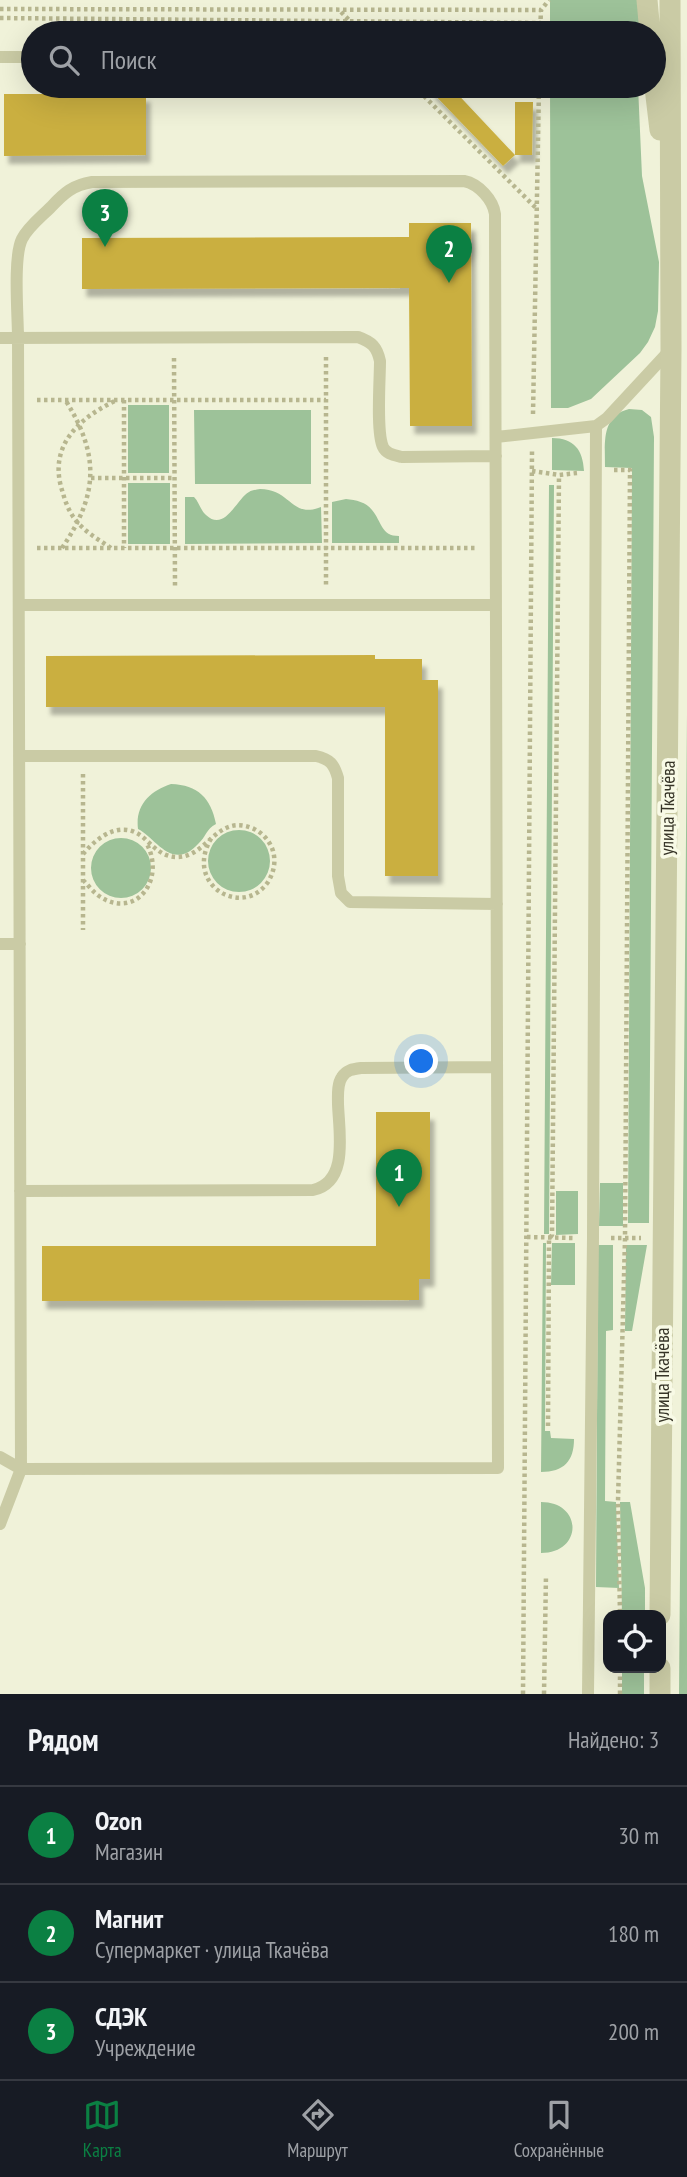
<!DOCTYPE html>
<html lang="ru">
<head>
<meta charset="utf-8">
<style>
	body { margin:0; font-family:"PT Sans Narrow",sans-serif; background:#242831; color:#f1f3f6 }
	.controls { position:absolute; right:21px; bottom:21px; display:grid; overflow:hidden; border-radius:14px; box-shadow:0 7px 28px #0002 }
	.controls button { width:63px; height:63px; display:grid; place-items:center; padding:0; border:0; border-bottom:2px solid #363941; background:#171b24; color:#f1f3f6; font:35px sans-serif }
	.you { position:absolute; left:422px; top:1062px; width:24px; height:24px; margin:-18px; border:5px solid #fff; border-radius:50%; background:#1a73e8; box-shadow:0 0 0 10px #1a73e833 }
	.badge { display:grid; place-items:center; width:46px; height:46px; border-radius:50%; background:#0b8043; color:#fff; font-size:23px; font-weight:700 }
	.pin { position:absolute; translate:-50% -58px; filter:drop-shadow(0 2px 4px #0008) }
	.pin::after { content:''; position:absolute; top:37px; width:24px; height:21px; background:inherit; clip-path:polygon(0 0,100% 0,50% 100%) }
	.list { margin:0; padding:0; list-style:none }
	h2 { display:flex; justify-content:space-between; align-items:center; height:91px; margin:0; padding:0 28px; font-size:30px }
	h2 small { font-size:23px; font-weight:400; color:#9ea1a6 }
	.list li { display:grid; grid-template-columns:46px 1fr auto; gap:21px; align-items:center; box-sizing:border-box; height:98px; padding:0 28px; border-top:2px solid #363941 }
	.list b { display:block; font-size:26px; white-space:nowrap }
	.list p { margin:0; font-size:23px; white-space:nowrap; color:#9ea1a6 }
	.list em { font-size:23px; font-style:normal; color:#9ea1a6 }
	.icon { flex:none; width:38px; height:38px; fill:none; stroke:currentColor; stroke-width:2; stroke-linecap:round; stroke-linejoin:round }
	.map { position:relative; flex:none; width:687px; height:1694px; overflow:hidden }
	.search { position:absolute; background:#171b24; box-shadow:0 7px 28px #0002; left:21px; right:21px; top:21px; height:77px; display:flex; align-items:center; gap:18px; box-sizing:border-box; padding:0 24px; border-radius:38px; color:#9ea1a6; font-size:26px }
	.sheet { height:385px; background:#171b24 }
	nav { display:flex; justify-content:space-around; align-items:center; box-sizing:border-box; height:98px; border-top:2px solid #363941; background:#171b24; font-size:19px; color:#9ea1a6 }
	nav a { display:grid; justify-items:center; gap:4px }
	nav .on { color:#0b8043 }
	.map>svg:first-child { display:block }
	.green { fill:#9dc299 }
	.building { fill:#caaf3f; filter:url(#shadow) }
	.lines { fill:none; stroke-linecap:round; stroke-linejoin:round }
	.path { stroke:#b7b68f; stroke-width:4.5; stroke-dasharray:3.5 3.5; stroke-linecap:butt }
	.lane { stroke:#cacba5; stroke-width:12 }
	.street { stroke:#cacba5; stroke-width:21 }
	.labels { text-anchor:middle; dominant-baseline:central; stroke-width:7; stroke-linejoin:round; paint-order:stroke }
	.street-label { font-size:19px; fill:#363427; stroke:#f8fae6 }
</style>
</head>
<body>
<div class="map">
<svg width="687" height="1694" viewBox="0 0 687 1694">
	<defs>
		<filter id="shadow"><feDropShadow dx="4.5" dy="8" stdDeviation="2" flood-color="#0004"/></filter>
	</defs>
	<rect width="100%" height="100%" fill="#f0f2d9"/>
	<!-- green -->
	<path class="green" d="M550,0H638L640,33H550Z
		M550,86H638L642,176L659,262L658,311L655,327L648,342L640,353L591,399L568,408H551Z
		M128,405H169V473H128Z
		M629,409L642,410L651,417L654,437L649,1223H628L632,468L605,467C605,443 601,416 629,409Z
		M194,410H311V484H195Z
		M552,438C574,438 583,450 584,471L552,470Z
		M128,483H170V544H128Z
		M549,485H554L549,1234H544Z
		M260,489C291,489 291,519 321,507L322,543L185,544V497H194C199,502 201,511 206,515C225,533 237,498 249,492C252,490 256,490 260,489Z
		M346,499C356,500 366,502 372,510C382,522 381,536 399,536V543H332V502Z
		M687,714V1694H679Z
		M171,784C198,785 211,798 216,824C206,829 206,837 198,844C172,872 156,838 138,829C135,805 150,791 171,784Z
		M208 861a31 31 0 1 1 62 0a31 31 0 1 1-62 0Z
		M91 868a30 30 0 1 1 60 0a30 30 0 1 1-60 0Z
		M600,1183H623V1226H599Z
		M556,1191H578V1234L556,1235Z
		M543,1243H546L545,1431H550L551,1438L574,1439C574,1461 564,1472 541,1472Z
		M552,1243H575V1285H551Z
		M598,1245H613V1330L606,1331L605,1501L616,1502L619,1588L596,1587Z
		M626,1245H647L632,1331H625Z
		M541,1502C583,1502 583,1553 541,1553Z
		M620,1502H630L645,1588V1615H622Z
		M622,1668H644V1694H622Z"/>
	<!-- building -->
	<path class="building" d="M434,86H450L515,155L503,166L430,90Z
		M4,94H146V155L4,156Z
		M515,102H533L532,155H515Z
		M409,223H471L472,426H410L409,288L82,289V238L409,237Z
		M375,655V659H422V680H438V876H385V707H46V656Z
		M376,1112H430V1279H419V1300L42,1301V1246H376Z"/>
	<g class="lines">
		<!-- path -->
		<path class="path" d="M0,9L541,10
			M341,12L362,33
			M0,18L541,23
			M540,33L541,10L549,0
			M414,86L537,209
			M326,357V587
			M174,358L175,587
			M37,400H326
			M124,400V548
			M533,414L539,86
			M614,470H630L625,1239L618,1501L620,1615
			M532,471L559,475L577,473
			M91,478H174
			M37,548H476
			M62,548C98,495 100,456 66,401
			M111,548C101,541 90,535 81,526C72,518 66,505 63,493C47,448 77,419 115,401
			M83,774V930
			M83,854C99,835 124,818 146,840C155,848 163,857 177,857C208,857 216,814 252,828C262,832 270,841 273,851C276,862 274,872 268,882C243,919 182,885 212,837
			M83,880C88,885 93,892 99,896C134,920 166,882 147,844
			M527,1237L574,1238
			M611,1238H641
			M548,1426L549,1239L552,1235L559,475
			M523,1694L532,451
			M544,1694L546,1575
			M620,1694V1668"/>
		<!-- lane -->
		<path class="lane" d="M0,57H33
			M464,181C479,184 493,200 495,214L498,1468L21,1469L18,338C18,316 13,257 22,239C28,227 41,217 51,207C64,193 73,185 92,182Z
			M0,338L358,337C372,342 377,347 380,361C380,380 376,432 383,447C386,454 394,455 402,457L496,456
			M496,437L596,426
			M19,605H496
			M19,756H316C330,759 334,764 338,778V876L341,893L350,902L497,904
			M0,944H20
			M20,1191L313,1190C349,1182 339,1133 338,1104C338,1096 337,1084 342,1077C346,1070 353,1069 361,1068L497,1067
			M0,1457L21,1469L0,1524
			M588,1694L593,1238L596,426L607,418L671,349"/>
		<!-- street -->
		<path class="street" d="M647,0L650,33
			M654,79L660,130
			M660,1615L671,349L670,0
			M660,1694V1668"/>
	</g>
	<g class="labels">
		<!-- street labels -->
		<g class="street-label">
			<text transform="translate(667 808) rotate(-89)">улица Ткачёва</text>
			<text transform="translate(662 1375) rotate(-90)">улица Ткачёва</text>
		</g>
	</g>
</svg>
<div class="controls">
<button><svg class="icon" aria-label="locate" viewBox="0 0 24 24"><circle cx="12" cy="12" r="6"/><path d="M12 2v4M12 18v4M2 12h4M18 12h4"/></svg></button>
</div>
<div class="you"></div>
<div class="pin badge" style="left:399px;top:1207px">1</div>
<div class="pin badge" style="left:449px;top:283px">2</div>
<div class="pin badge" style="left:105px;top:247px">3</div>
<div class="search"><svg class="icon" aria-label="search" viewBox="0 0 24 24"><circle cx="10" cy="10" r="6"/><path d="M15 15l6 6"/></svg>Поиск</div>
</div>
<section class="sheet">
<h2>Рядом<small>Найдено: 3</small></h2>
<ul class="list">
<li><span class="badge">1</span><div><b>Ozon</b><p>Магазин</p></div><em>30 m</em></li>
<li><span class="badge">2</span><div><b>Магнит</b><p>Супермаркет · улица Ткачёва</p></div><em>180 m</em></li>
<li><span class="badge">3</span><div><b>СДЭК</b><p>Учреждение</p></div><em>200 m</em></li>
</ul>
</section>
<nav>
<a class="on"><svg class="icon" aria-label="map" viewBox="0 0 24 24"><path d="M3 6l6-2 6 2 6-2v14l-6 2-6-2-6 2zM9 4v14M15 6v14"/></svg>Карта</a>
<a><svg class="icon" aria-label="directions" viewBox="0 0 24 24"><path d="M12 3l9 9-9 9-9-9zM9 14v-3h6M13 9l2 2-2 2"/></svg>Маршрут</a>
<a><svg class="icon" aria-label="saved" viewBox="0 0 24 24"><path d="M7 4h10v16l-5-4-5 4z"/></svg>Сохранённые</a>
</nav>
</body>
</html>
